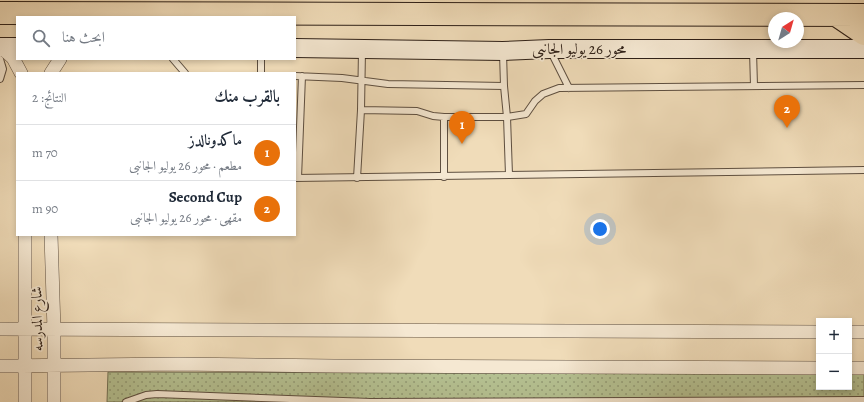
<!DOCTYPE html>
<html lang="ar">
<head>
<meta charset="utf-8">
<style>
	body { margin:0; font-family:Alegreya,Amiri,serif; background:#f2f2f3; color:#1f2937; direction:rtl }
	.controls { position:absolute; right:12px; bottom:12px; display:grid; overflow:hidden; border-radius:0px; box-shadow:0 2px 6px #0003 }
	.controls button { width:36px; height:36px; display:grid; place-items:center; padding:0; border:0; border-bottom:1px solid #e0e1e3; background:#fff; color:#1f2937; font:20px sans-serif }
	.compass { position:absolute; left:768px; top:12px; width:36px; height:36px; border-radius:50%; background:#fff; box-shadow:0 2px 6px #0003; rotate:37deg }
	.you { position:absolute; left:600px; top:229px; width:14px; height:14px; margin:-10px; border:3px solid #fff; border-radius:50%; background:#1a73e8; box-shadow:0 0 0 6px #1a73e833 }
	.badge { display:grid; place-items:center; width:26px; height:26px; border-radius:50%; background:#8f2418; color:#fff; font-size:13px; font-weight:700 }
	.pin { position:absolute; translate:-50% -33px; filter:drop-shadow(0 1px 2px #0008) }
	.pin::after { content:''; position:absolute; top:21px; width:14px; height:12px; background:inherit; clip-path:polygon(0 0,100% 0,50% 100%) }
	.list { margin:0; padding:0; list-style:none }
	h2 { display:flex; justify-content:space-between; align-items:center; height:52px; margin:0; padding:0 16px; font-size:17px }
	h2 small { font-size:13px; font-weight:400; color:#747a83 }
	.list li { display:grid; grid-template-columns:26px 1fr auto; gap:12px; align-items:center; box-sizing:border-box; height:56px; padding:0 16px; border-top:1px solid #e0e1e3 }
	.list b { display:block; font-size:15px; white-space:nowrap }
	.list p { margin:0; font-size:13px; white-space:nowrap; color:#747a83 }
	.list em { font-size:13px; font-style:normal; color:#747a83 }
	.icon { flex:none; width:22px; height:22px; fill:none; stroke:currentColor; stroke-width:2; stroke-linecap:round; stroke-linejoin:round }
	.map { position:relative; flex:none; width:864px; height:402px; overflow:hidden; direction:ltr }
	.search { position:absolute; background:#fff; box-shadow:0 2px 6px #0003; left:16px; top:16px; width:280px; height:44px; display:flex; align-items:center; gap:10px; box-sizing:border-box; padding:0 14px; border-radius:0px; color:#747a83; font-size:15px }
	.panel { position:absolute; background:#fff; box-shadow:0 2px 6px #0003; left:16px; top:72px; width:280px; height:164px; border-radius:0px; direction:rtl }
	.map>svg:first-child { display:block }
	.park { fill:url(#park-dots); stroke:#727055 }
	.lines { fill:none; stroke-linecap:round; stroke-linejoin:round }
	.lane-casing { stroke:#5e4f40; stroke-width:8 }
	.street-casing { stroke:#5e4f40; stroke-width:14 }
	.secondary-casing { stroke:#2e2018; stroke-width:20 }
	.highway-casing { stroke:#2e2018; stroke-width:24 }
	.lane { stroke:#f5e8d2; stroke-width:6 }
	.street { stroke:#f5e8d2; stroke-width:13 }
	.secondary { stroke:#f5e8d2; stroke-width:18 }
	.highway { stroke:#f0dcb9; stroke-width:22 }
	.labels { text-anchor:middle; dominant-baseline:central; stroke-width:3.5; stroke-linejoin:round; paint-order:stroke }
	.street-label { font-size:15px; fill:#2e2018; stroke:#f5e8d2 }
</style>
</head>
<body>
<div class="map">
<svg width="864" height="402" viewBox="0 0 864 402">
	<defs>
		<pattern id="park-dots" width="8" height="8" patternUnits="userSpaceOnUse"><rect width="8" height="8" fill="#b5c192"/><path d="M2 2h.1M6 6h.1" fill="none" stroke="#949c76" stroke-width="1.8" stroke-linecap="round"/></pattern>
	</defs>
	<rect width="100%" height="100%" fill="#f0dcb9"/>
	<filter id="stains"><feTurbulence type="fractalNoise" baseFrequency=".005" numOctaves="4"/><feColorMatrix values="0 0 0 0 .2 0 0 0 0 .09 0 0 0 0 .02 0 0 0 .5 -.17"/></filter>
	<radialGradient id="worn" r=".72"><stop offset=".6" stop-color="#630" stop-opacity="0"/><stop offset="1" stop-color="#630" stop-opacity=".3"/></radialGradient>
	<!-- park -->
	<path class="park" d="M108,372L819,374V387H849V374H864V402H107Z"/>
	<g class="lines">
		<!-- lane casing -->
		<g class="lane-casing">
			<path id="lane" d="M753,51L754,86
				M551,52L569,88
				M503,53L504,86L507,117L509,175
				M0,59L3,69L0,79
				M173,59L185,73
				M261,73V59
				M295,76L342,78L388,84L504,86
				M361,110L417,111L433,116L444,117H507L526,114L535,101L543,94L559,88L864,85
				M444,177V117
				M295,178L864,170
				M298,178L302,76
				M357,178L361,110L362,50
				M126,402L146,395L157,394L370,402L864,400"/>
		</g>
		<!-- street casing -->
		<g class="street-casing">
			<path id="street" d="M1,47L13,58L21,73
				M51,73L60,59
				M25,235V402
				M51,235L54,330V402
				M0,329L819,332
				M849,332H864
				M0,366L178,364L334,366L819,368
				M849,368H864"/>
		</g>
		<!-- secondary casing -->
		<g class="secondary-casing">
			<path id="secondary" d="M0,47H17
				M295,48L503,51L549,49H864"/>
		</g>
		<!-- highway casing -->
		<g class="highway-casing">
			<path id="highway" d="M0,13L864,15
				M836,15L864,34"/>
		</g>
		<!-- lane -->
		<use href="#lane" class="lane"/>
		<!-- street -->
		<use href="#street" class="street"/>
		<!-- secondary -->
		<use href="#secondary" class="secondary"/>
		<!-- highway -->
		<use href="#highway" class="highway"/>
	</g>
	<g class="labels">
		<!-- street labels -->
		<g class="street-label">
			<text x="579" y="49">محور 26 يوليو الجانبى</text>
			<text transform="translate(37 319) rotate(-91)">شارع المدرسه</text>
		</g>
	</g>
	<rect width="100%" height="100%" filter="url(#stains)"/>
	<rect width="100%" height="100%" fill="url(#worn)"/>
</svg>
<div class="controls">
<button>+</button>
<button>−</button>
</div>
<svg class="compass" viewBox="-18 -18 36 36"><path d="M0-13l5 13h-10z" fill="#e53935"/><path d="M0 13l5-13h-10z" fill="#747a83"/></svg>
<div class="you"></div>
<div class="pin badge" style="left:462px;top:144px;background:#e8710a">1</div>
<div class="pin badge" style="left:787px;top:128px;background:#e8710a">2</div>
<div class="search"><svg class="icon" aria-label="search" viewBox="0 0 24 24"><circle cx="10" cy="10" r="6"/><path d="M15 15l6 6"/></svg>ابحث هنا</div>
<section class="panel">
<h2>بالقرب منك<small>النتائج: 2</small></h2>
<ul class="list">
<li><span class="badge" style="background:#e8710a">1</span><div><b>ماكدونالدز</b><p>مطعم · محور 26 يوليو الجانبى</p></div><em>70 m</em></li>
<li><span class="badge" style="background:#e8710a">2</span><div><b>Second Cup</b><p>مقهى · محور 26 يوليو الجانبى</p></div><em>90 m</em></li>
</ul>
</section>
</div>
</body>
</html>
